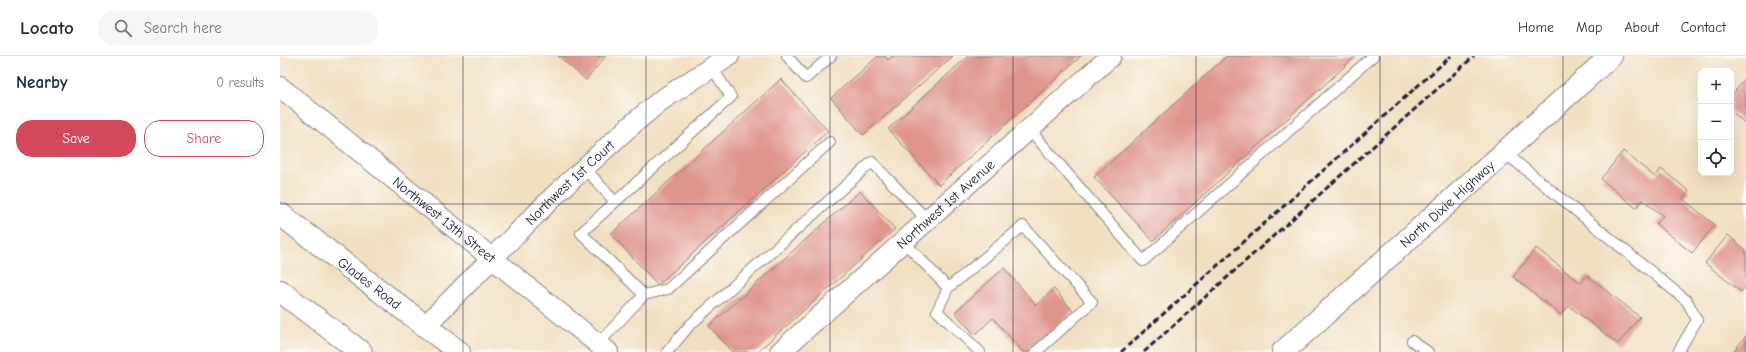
<!DOCTYPE html>
<html lang="en">
<head>
<meta charset="utf-8">
<style>
	body { margin:0; font-family:"Comic Neue",sans-serif; background:#f6f6f7; color:#1f2937 }
	.controls { position:absolute; right:12px; top:12px; display:grid; overflow:hidden; border-radius:8px; box-shadow:0 4px 16px #0002 }
	.controls button { width:36px; height:36px; display:grid; place-items:center; padding:0; border:0; border-bottom:1px solid #e0e1e3; background:#fff; color:#1f2937; font:20px sans-serif }
	.list { margin:0; padding:0; list-style:none }
	h2 { display:flex; justify-content:space-between; align-items:center; height:52px; margin:0; padding:0 16px; font-size:17px }
	h2 small { font-size:13px; font-weight:400; color:#747a83 }
	.actions { display:flex; gap:8px; padding:12px 16px }
	.actions a { flex:1; padding:9px 0; border:1px solid #d1495b; border-radius:16px; text-align:center; font-size:14px; color:#d1495b }
	.actions .main { background:#d1495b; color:#fff }
	.icon { flex:none; width:22px; height:22px; fill:none; stroke:currentColor; stroke-width:2; stroke-linecap:round; stroke-linejoin:round }
	.map { position:relative; flex:none; width:1466px; height:296px; overflow:hidden }
	header { display:flex; align-items:center; gap:24px; box-sizing:border-box; height:56px; padding:0 20px; background:#fff; border-bottom:1px solid #e0e1e3 }
	header strong { font-size:19px }
	nav { display:flex; gap:22px; margin-inline-start:auto; font-size:14px }
	.search { width:280px; height:36px; background:#f6f6f7; display:flex; align-items:center; gap:10px; box-sizing:border-box; padding:0 14px; border-radius:16px; color:#747a83; font-size:15px }
	main { display:flex }
	aside { flex:1; background:#fff }
	.map>svg:first-child { display:block }
	.building { fill:#df948d }
	.lines { fill:none; stroke-linecap:round; stroke-linejoin:round }
	.lane-casing { stroke:#8a807e; stroke-width:12 }
	.street-casing { stroke:#8a807e; stroke-width:22 }
	.secondary-casing { stroke:#8a807e; stroke-width:24 }
	.primary-casing { stroke:#8a807e; stroke-width:24 }
	.lane { stroke:#fff; stroke-width:10 }
	.street { stroke:#fff; stroke-width:20 }
	.secondary { stroke:#fff; stroke-width:22 }
	.primary { stroke:#fff; stroke-width:22 }
	.rail { stroke:#22223b; stroke-width:3; stroke-dasharray:6 3; stroke-linecap:butt }
	.grid { fill:none; stroke:#22223b; stroke-width:1; stroke-opacity:0.55 }
	.labels { text-anchor:middle; dominant-baseline:central; stroke-width:3; stroke-linejoin:round; paint-order:stroke }
	.street-label { font-size:14px; fill:#22223b; stroke:#fdfcf7 }
</style>
</head>
<body>
<header>
<strong>Locato</strong>
<div class="search"><svg class="icon" aria-label="search" viewBox="0 0 24 24"><circle cx="10" cy="10" r="6"/><path d="M15 15l6 6"/></svg>Search here</div>
<nav><a>Home</a><a>Map</a><a>About</a><a>Contact</a></nav>
</header>
<main>
<aside>
<h2>Nearby<small>0 results</small></h2>
<ul class="list">
</ul>
<div class="actions"><a class="main">Save</a><a>Share</a></div>
</aside>
<div class="map">
<svg width="1466" height="296" viewBox="0 0 1466 296">
	<rect width="100%" height="100%" fill="#fdfcf7"/>
	<filter id="ink" filterUnits="userSpaceOnUse"><feTurbulence type="fractalNoise" baseFrequency=".025" numOctaves="2"/><feDisplacementMap in="SourceGraphic" scale="8" xChannelSelector="R" yChannelSelector="G"/><feConvolveMatrix kernelMatrix="1 2 1 2 8 2 1 2 1" color-interpolation-filters="sRGB"/></filter>
	<filter id="wash" filterUnits="userSpaceOnUse"><feTurbulence type="fractalNoise" baseFrequency=".012" numOctaves="4" result="noise"/><feDisplacementMap in="SourceGraphic" scale="16" xChannelSelector="R" yChannelSelector="G"/><feGaussianBlur stdDeviation="0.9" result="paint"/><feColorMatrix in="noise" values="0 0 0 0 0 0 0 0 0 0 0 0 0 0 0 0 0 1.4 0 .05"/><feComposite in="paint" operator="in"/></filter>
	<g filter="url(#wash)">
		<rect width="100%" height="100%" fill="#f1dfc1"/>
		<g id="blocks">
			<!-- building -->
			<path class="building" d="M278,0H326L306,24Z
				M598,0H605L608,4L613,0H673L583,79L551,42Z
				M688,0H801L659,129L608,73Z
				M947,0H1076L873,185L814,121Z
				M1466,22V68L1451,55V40Z
				M501,23L548,75L378,229L331,178Z
				M1343,95L1375,121L1381,113L1409,135L1403,143L1435,169L1412,197L1376,168L1383,160L1363,144L1356,152L1321,123Z
				M580,135L615,173L477,296H453L429,270Z
				M1448,179L1466,194V230L1461,236L1425,207Z
				M1256,192L1301,227L1307,219L1360,261L1338,288L1289,250L1281,259L1233,221Z
				M724,212L756,249L774,233L793,255L749,296H743L713,262L695,279L675,256Z
				M1466,280V296H1453Z"/>
		</g>
	</g>
	<g filter="url(#ink)">
		<use href="#blocks" fill-opacity="0" stroke="#8a807e" stroke-width="1"/>
		<g class="lines">
			<!-- lane casing -->
			<g class="lane-casing">
				<path id="lane" d="M507,0L526,22L551,0
					M749,73L863,205L1093,0
					M1224,96L1407,245L1417,264L1398,296
					M304,111L335,146
					M624,186L668,232
					M364,239L388,233L550,86
					M1132,285L1148,296
					M318,288L364,239L301,177L451,41L431,10
					M387,296L410,269L592,106L648,165
					M700,296L657,255L668,232L743,170L812,246L756,296"/>
			</g>
			<!-- street casing -->
			<g class="street-casing">
				<g id="street">
					<path id="s1" d="M0,31L328,296"/>
					<path id="s2" d="M145,270L276,138L348,72L380,45L449,0"/>
					<path id="s3" d="M500,296L831,0"/>
				</g>
			</g>
			<!-- secondary casing -->
			<g class="secondary-casing">
				<g id="secondary">
					<path id="s4" d="M1003,296L1331,0"/>
				</g>
			</g>
			<!-- primary casing -->
			<g class="primary-casing">
				<g id="primary">
					<path id="s5" d="M0,158L179,296"/>
					<path d="M0,235L81,296"/>
				</g>
			</g>
			<!-- lane -->
			<use href="#lane" class="lane"/>
			<!-- street -->
			<use href="#street" class="street"/>
			<!-- secondary -->
			<use href="#secondary" class="secondary"/>
			<!-- primary -->
			<use href="#primary" class="primary"/>
			<!-- rail -->
			<path class="rail" d="M841,296L1171,0
				M864,296L1194,0"/>
		</g>
	</g>
	<!-- grid -->
	<path class="grid" d="M183,0V296M366,0V296M550,0V296M733,0V296M916,0V296M1100,0V296M1283,0V296M0,148H1466"/>
	<g class="labels">
		<!-- street labels -->
		<g class="street-label">
			<text stroke="none"><textPath href="#s2" startOffset="204">Northwest 1st Court</textPath></text>
			<text stroke="none"><textPath href="#s3" startOffset="222">Northwest 1st Avenue</textPath></text>
			<text stroke="none"><textPath href="#s4" startOffset="221">North Dixie Highway</textPath></text>
			<text stroke="none"><textPath href="#s1" startOffset="211">Northwest 13th Street</textPath></text>
			<text stroke="none"><textPath href="#s5" startOffset="113">Glades Road</textPath></text>
		</g>
	</g>
</svg>
<div class="controls">
<button>+</button>
<button>−</button>
<button><svg class="icon" aria-label="locate" viewBox="0 0 24 24"><circle cx="12" cy="12" r="6"/><path d="M12 2v4M12 18v4M2 12h4M18 12h4"/></svg></button>
</div>
</div>
</main>
</body>
</html>
